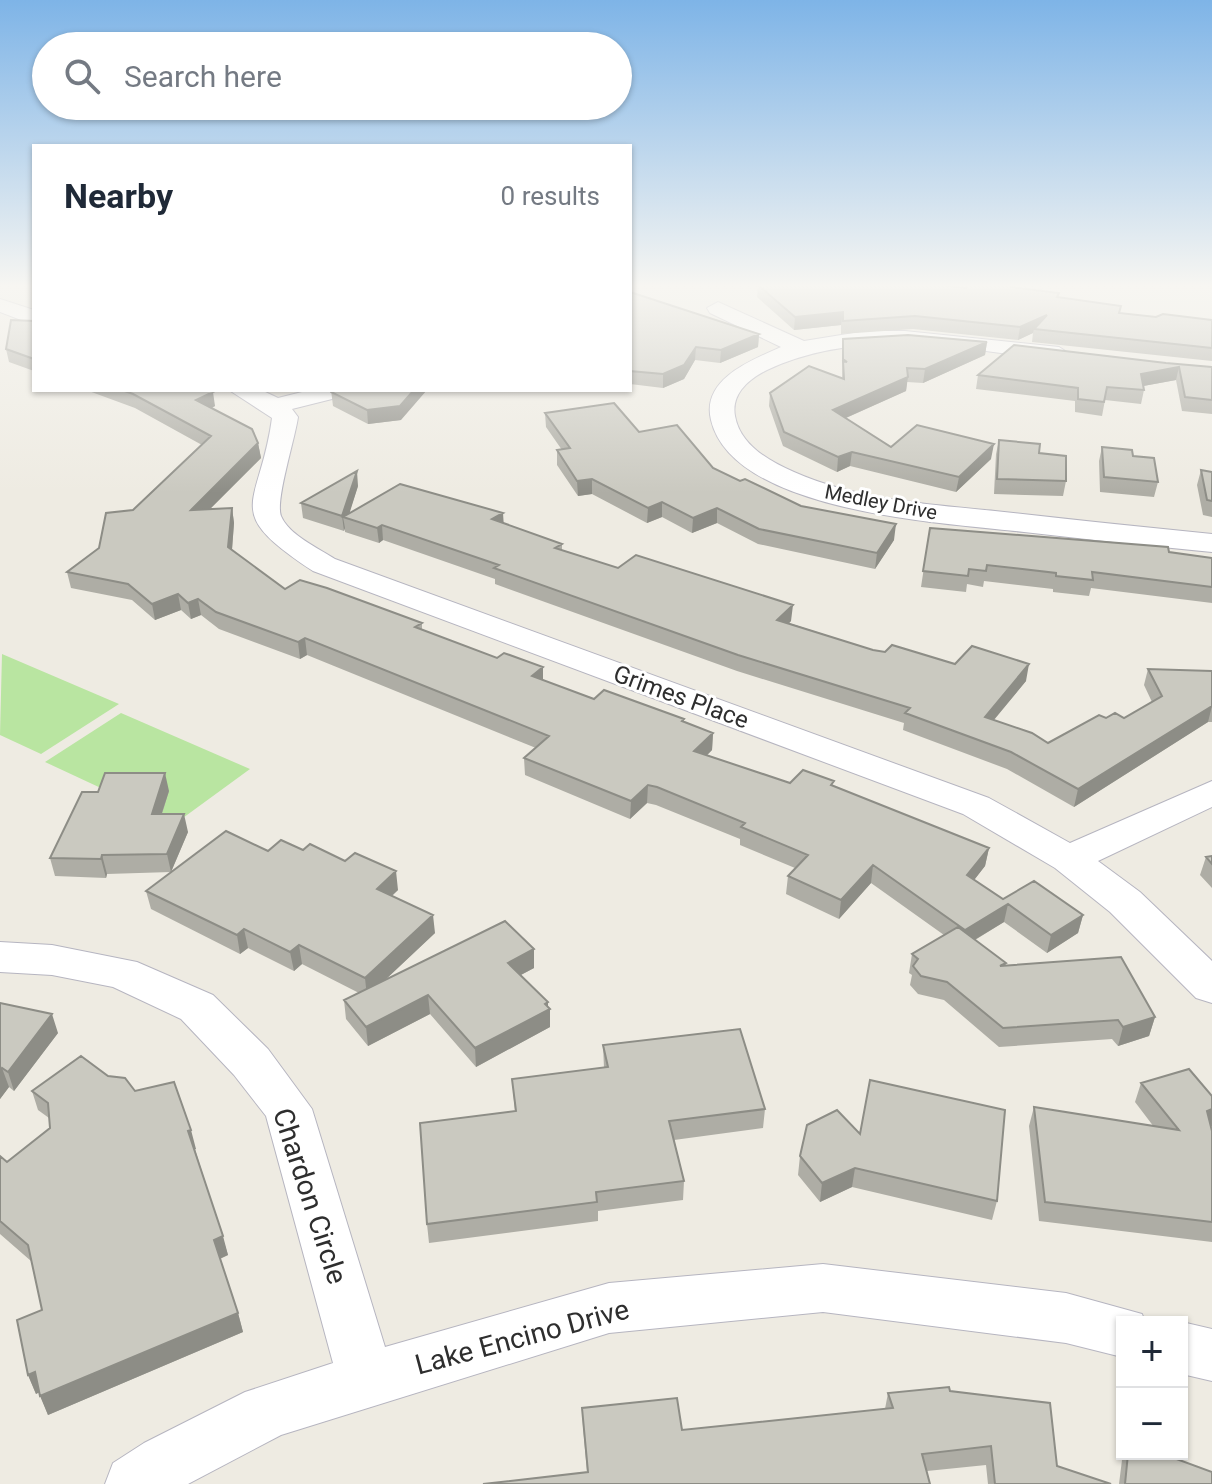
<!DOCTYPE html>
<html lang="en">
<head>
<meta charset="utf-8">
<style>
	body { margin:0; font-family:Roboto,sans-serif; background:#f2f2f3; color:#1f2937 }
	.controls { position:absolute; right:24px; bottom:24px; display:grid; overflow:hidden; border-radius:0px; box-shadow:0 2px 6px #0004 }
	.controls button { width:72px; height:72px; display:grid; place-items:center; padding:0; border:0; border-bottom:2px solid #e0e1e3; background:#fff; color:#1f2937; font:40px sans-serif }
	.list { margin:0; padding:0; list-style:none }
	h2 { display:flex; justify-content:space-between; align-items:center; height:104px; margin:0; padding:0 32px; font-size:34px }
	h2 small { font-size:26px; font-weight:400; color:#747a83 }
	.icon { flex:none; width:44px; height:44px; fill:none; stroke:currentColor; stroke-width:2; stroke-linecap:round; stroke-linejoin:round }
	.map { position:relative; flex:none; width:1212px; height:1484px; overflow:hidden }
	.search { position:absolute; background:#fff; box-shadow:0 2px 6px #0004; left:32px; top:32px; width:600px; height:88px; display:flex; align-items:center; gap:20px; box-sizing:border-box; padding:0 28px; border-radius:44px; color:#747a83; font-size:30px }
	.panel { position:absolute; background:#fff; box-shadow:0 2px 6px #0004; left:32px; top:144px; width:600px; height:248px; border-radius:0px }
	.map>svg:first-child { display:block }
	.pitch { fill:#b9e5a1 }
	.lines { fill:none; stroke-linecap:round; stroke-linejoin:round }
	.minor-casing { stroke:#b6b5c0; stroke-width:2 }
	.minor { fill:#fff; fill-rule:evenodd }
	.wall { fill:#aeada5 }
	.shaded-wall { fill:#8d8d86 }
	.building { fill:#cac9c0; stroke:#8d8d86; stroke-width:2 }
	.labels { text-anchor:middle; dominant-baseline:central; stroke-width:6; stroke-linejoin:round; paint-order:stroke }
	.far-street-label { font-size:20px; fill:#2e2e2e; stroke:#fff }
	.street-label { font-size:24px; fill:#2e2e2e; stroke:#fff }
	.near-street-label { font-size:28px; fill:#2e2e2e; stroke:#fff }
</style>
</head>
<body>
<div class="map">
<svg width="1212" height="1484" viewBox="0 0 1212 1484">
	<rect width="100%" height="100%" fill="#eeebe2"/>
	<!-- pitch -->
	<path class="pitch" d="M2,654L119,704L41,754L0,735Z
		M121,713L250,769L176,823L45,762Z"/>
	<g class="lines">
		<!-- minor casing -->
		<g class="minor-casing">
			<path id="minor" d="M0,299L34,310V325L0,312Z
				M718,302L804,341L866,331H905L1059,347L1070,354L1059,361C962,348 859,327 767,370C749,379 731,394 735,416C740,445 769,461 794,472C857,500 927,504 995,511C1067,519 1140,527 1212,534V552C1149,546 1086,539 1024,532C946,523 733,513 711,420C701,379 752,360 781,347L710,313L707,308Z
				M229,390H261L278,398L310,390H351L348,395L292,409L298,417C295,439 275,501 281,516C289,535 318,548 335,559L989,798L1070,843L1212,781V807L1098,861L1140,892L1212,961V1003L1196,998L1110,912L1055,868L963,814L313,571C219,509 260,509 272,418Z
				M0,942L52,945L137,962L213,995L268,1049L312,1109L385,1347L609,1283L823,1264L1066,1293L1142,1314L1145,1322H1122V1357L1066,1343L823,1312L609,1333L281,1435L188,1484H105L113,1463L144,1443L245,1392L333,1363L266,1116L234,1075L181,1019L113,987L52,975L0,972Z
				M1182,1322L1212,1329V1381L1182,1374Z"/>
		</g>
		<!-- minor -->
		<use href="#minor" class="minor"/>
	</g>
	<!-- wall -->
	<path class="wall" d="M758,285L1011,287L1059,293L1058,298L1120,313L1156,317L1212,320V361L1032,342L1033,333L1018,340L913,329L841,334V325L794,330L757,297Z
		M630,292L759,334L758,347L720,363L695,360L684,379L663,388L630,384Z
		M34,321V371L9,362L6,349Z
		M843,339L987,342L985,355L923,383L907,382L906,391L846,418L891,447L991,459L956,492L850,466L837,472L783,446L769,406L770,393L842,378Z
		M1166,363L1212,367V414L1182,411L1176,380L1143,386L1144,390L1141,404L1105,400L1102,416L1075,412V401L976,389L978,375Z
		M86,390H206L215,406L212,408L258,443L261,458L210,509L232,508L234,523L232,550L285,589L422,623V630L543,680L594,699L684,719V722L713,733L712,750L707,755L790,783L834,786L989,848L985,866L974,880L1003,899L1083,915L1078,933L1047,953L1004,922L975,940L1005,966L1155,1017L1149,1036L1118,1046L1112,1039L999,1047L944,1000L918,994L910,985L912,975L909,973L912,954L944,935L871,883L839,919L786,894L788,876L795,868L740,845V839L656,805L647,803L630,819L525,775L524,758L536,748L307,655L300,659L219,629L201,615L191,619L181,610L155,620L132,600L71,588L67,572L99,548L133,510L202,445L135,408Z
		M331,390L401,420L368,424L333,406Z
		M545,413L639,432L740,481L801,506L894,540L875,569L758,544L717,523L692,533L662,517L647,523L592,494L578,496L557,465V450H562L546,427Z
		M999,440L1039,453L1066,481L1063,496L994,494L996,454Z
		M1102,447L1158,482L1154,497L1100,492L1099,461Z
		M1201,470L1212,472V517L1203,515L1197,485Z
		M358,486L349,513H503V523L562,544V551L791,621L789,623L873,650L955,664L1026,681L994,720L1048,743L1106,718H1124L1152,702L1144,685L1148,669L1212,671V722H1208L1074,807L1007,769L903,730L904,723L737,671L495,584V579L383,540L379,543L345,532V528L344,531L303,518L301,503Z
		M930,528L1212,558V603L1091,588L1089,596L1053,592V589L984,581L983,587L967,584L966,592L921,587Z
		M169,791L162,814L188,832L171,872L107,874L106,878L55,876L50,858Z
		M303,850L398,890L392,896L435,933L386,979L534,949V968L521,975L548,1007L550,1027L476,1067L430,1014L368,1046L346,1019L344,1000L359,993L302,964L294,971L248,948L240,954L151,909L146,891L268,851Z
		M1212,856V888L1200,875L1206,857Z
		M0,1003L58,1033L14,1091L9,1087L0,1099Z
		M603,1045L765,1109L763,1128L674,1140L684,1181L683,1200L598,1211V1221L429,1243L427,1224L515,1112L512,1079L604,1068Z
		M108,1076L135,1091L196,1149H195L228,1255L220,1259L238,1313L243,1332L48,1415L39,1392L36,1394L28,1375L42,1310L31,1261L0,1234V1156L7,1162L50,1128L49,1118L38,1110L32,1091Z
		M1141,1083L1212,1126L1211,1127L1212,1131V1242L1039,1221L1029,1126L1034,1107L1154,1127L1135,1102Z
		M860,1134L997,1201L992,1220L852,1187L820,1202L798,1175L800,1156Z
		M950,1391L1057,1466L1111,1484H988L986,1465L927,1471L587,1472L583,1427L582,1408L682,1430L885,1409L888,1393Z
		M1124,1454H1163L1212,1484H1119L1122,1460Z"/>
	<!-- shaded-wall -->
	<path class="shaded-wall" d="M843,312L841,325L794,330L795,317Z
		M1047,315L1034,329L1033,333L1018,340L1020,327Z
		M759,334L758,347L720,363L721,350Z
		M987,342L985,355L923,383L925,369Z
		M696,347L695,360L684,379L663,388V374Z
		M1179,367L1176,380L1138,387L1141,374Z
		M908,377L906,391L832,424L833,410Z
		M414,390H427L401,420L368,424L367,410Z
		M213,392L215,406L199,414L196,400Z
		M258,443L261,458L194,525L191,510Z
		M994,444L991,459L956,492L959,477Z
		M852,452L850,466L837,472L838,457Z
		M357,471L358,486L348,518L343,517L345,528L344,531L342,516Z
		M592,479V494L578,496L577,481Z
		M662,502V517L647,523L648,508Z
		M232,508L234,523L231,562L228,547Z
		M717,508V523L692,533L693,518Z
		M503,513L504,528L492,519Z
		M896,524L894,540L875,569L877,553Z
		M382,525L383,540L379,543L377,528Z
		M178,594L181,610L155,620L152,604Z
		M198,599L201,615L191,619L188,603Z
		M793,605L791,621L776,636L777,620Z
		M305,638L307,655L300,659L298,642Z
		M1029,664L1026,681L982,734L985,717Z
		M543,667V684L532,676Z
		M1212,706L1208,722L1074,807L1078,789Z
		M713,733L712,750L693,769L694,751Z
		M165,773L169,791L156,831L152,814Z
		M648,785L647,803L630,819L631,801Z
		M184,814L188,832L171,872L167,854Z
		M989,848L985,866L964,893L967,875Z
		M102,855L107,874L106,878L101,859Z
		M873,865L871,883L839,919L841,900Z
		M396,871L398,890L379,907L377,889Z
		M1008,904L1004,922L961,948L965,930Z
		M433,915L435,933L367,997L365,978Z
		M1083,915L1078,933L1047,953L1051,935Z
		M244,929L248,948L240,954L237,935Z
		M299,945L302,964L294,971L290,952Z
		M534,949V968L509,981L508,963Z
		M428,995L430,1014L368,1046L366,1027Z
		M548,1002V1010L550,1009V1027L476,1067L475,1048Z
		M52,1014L58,1033L14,1091L8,1072Z
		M1155,1017L1149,1036L1118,1046L1123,1027Z
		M2,1068L9,1087L0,1099V1071Z
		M1212,1109V1126L1200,1130L1207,1111Z
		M191,1130L196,1149L193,1150L188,1131Z
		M855,1168L852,1187L820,1202L822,1183Z
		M223,1236L228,1255L219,1259L214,1240Z
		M238,1313L243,1332L48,1415L40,1396Z
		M35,1372L42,1391L36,1394L28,1375Z"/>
	<!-- building -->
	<path class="building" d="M758,285H939L966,288L967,285H1012L1011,287L1059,293L1057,297L1121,306L1119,313L1156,317L1163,314L1212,320V348L1034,329L1047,315L1020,327L915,316L843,321V312L795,317Z
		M630,292L759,334L721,350L696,347L684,365L663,374L630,371Z
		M11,320L34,321V359L6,349Z
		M908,335L987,342L925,369L907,368L908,377L833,410L891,447L917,425L994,444L959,477L852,452L838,457L784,432L770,393L809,366L844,379L843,361L847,362L843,359V339Z
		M1014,345L1166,363L1212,367V400L1185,397L1179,367L1141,374L1144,390L1107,387L1104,402L1078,399V388L978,375Z
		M122,390H206L213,392L196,400L252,429L258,443L191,510L232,508L228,547L285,589L300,580L327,588L422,623L415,627L497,658L504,653L543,667L532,676L594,699L604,690L684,719L682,721L713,733L694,751L790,783L803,770L834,781L831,785L989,848L967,875L1003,899L1034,881L1083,915L1051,935L1008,904L965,930L873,865L841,900L788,876L808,855L741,827L745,823L657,787L648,785L631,801L524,758L549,736L305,638L298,642L216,612L198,599L188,603L178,594L152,604L128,584L67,572L99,548L106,513L133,510L211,436L133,394Z
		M331,390H414L400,406L367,410L331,392Z
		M614,403L639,432L677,425L713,468L740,481L745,479L801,506L896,524L877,553L759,529L717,508L693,518L662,502L648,508L592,479L577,481L557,450L570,448L545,413Z
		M999,440L1040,444L1039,453L1066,456V481L997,479Z
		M1102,447L1132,450L1133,456L1154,458L1158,482L1104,477Z
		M1201,470L1212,472V501L1207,500Z
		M357,471L342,516L301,503Z
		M400,484L503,513L492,519L562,544L555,548L618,568L636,555L793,605L777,620L873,650L885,652L892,645L955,664L972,646L1029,664L985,717L1032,733L1048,743L1099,715L1106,718L1115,713L1124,718L1162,696L1148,669L1212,671V706L1078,789L1011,752L905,713L910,708L738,655L494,568L499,565L382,525L377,528L343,517Z
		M930,528L1168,547L1169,552L1212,558V587L1092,572L1093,580L1056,576V573L987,565L986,571L969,569L968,576L923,571Z
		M105,773H165L152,814H184L167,854L102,855L101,859L50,858L82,792H98Z
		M226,831L268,851L281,840L303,850L310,844L345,861L355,853L396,871L377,889L433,915L365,978L299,945L290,952L244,929L237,935L146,891Z
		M1212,856V864L1206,857Z
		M505,921L534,949L508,963L548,1002L545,1004L550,1009L475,1048L428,995L366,1027L344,1000Z
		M958,927L1006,963L1000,966L1121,957L1155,1017L1123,1027L1118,1020L1003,1028L947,982L921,976L913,966L918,959L912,954Z
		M0,1003L52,1014L8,1072L2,1068L0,1071Z
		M740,1029L765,1109L669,1121L684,1181L596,1192L597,1202L427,1224L420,1123L516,1111L512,1079L608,1067L603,1045Z
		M81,1056L108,1076L125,1078L135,1091L174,1082L191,1130L188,1131L223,1236L214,1240L238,1313L40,1396L35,1372L28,1375L17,1320L42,1310L28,1245L0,1221V1156L7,1162L50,1128L48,1103L32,1091Z
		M1189,1069L1212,1096V1109L1207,1111L1212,1131V1222L1045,1202L1034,1107L1179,1130L1141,1083Z
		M870,1080L1005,1110L997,1201L855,1168L822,1183L800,1156L807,1125L837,1110L860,1134Z
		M949,1387L950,1391L1050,1403L1057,1466L1111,1484H995L991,1446L922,1454L930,1484H483L588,1472L582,1408L677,1398L682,1430L893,1408L888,1393Z
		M1128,1454H1163L1212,1472V1484H1125Z"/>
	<!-- sky -->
	<linearGradient id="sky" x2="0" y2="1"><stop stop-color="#7eb4e7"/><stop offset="0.58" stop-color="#f7f6f2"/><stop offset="1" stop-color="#f7f6f2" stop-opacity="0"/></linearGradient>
	<rect width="1212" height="493" fill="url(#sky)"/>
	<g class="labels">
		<!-- far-street labels -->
		<g class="far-street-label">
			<text transform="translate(881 502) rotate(11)">Medley Drive</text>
		</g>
		<!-- street labels -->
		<g class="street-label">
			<text transform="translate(681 697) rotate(20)">Grimes Place</text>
		</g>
		<!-- near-street labels -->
		<g class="near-street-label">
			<text transform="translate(310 1196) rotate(72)">Chardon Circle</text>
			<text transform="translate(522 1337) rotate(-15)">Lake Encino Drive</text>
		</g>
	</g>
</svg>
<div class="controls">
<button>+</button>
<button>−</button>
</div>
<div class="search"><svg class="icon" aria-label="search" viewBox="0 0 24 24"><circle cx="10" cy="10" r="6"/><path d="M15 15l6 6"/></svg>Search here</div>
<section class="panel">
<h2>Nearby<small>0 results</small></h2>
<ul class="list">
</ul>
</section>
</div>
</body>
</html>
